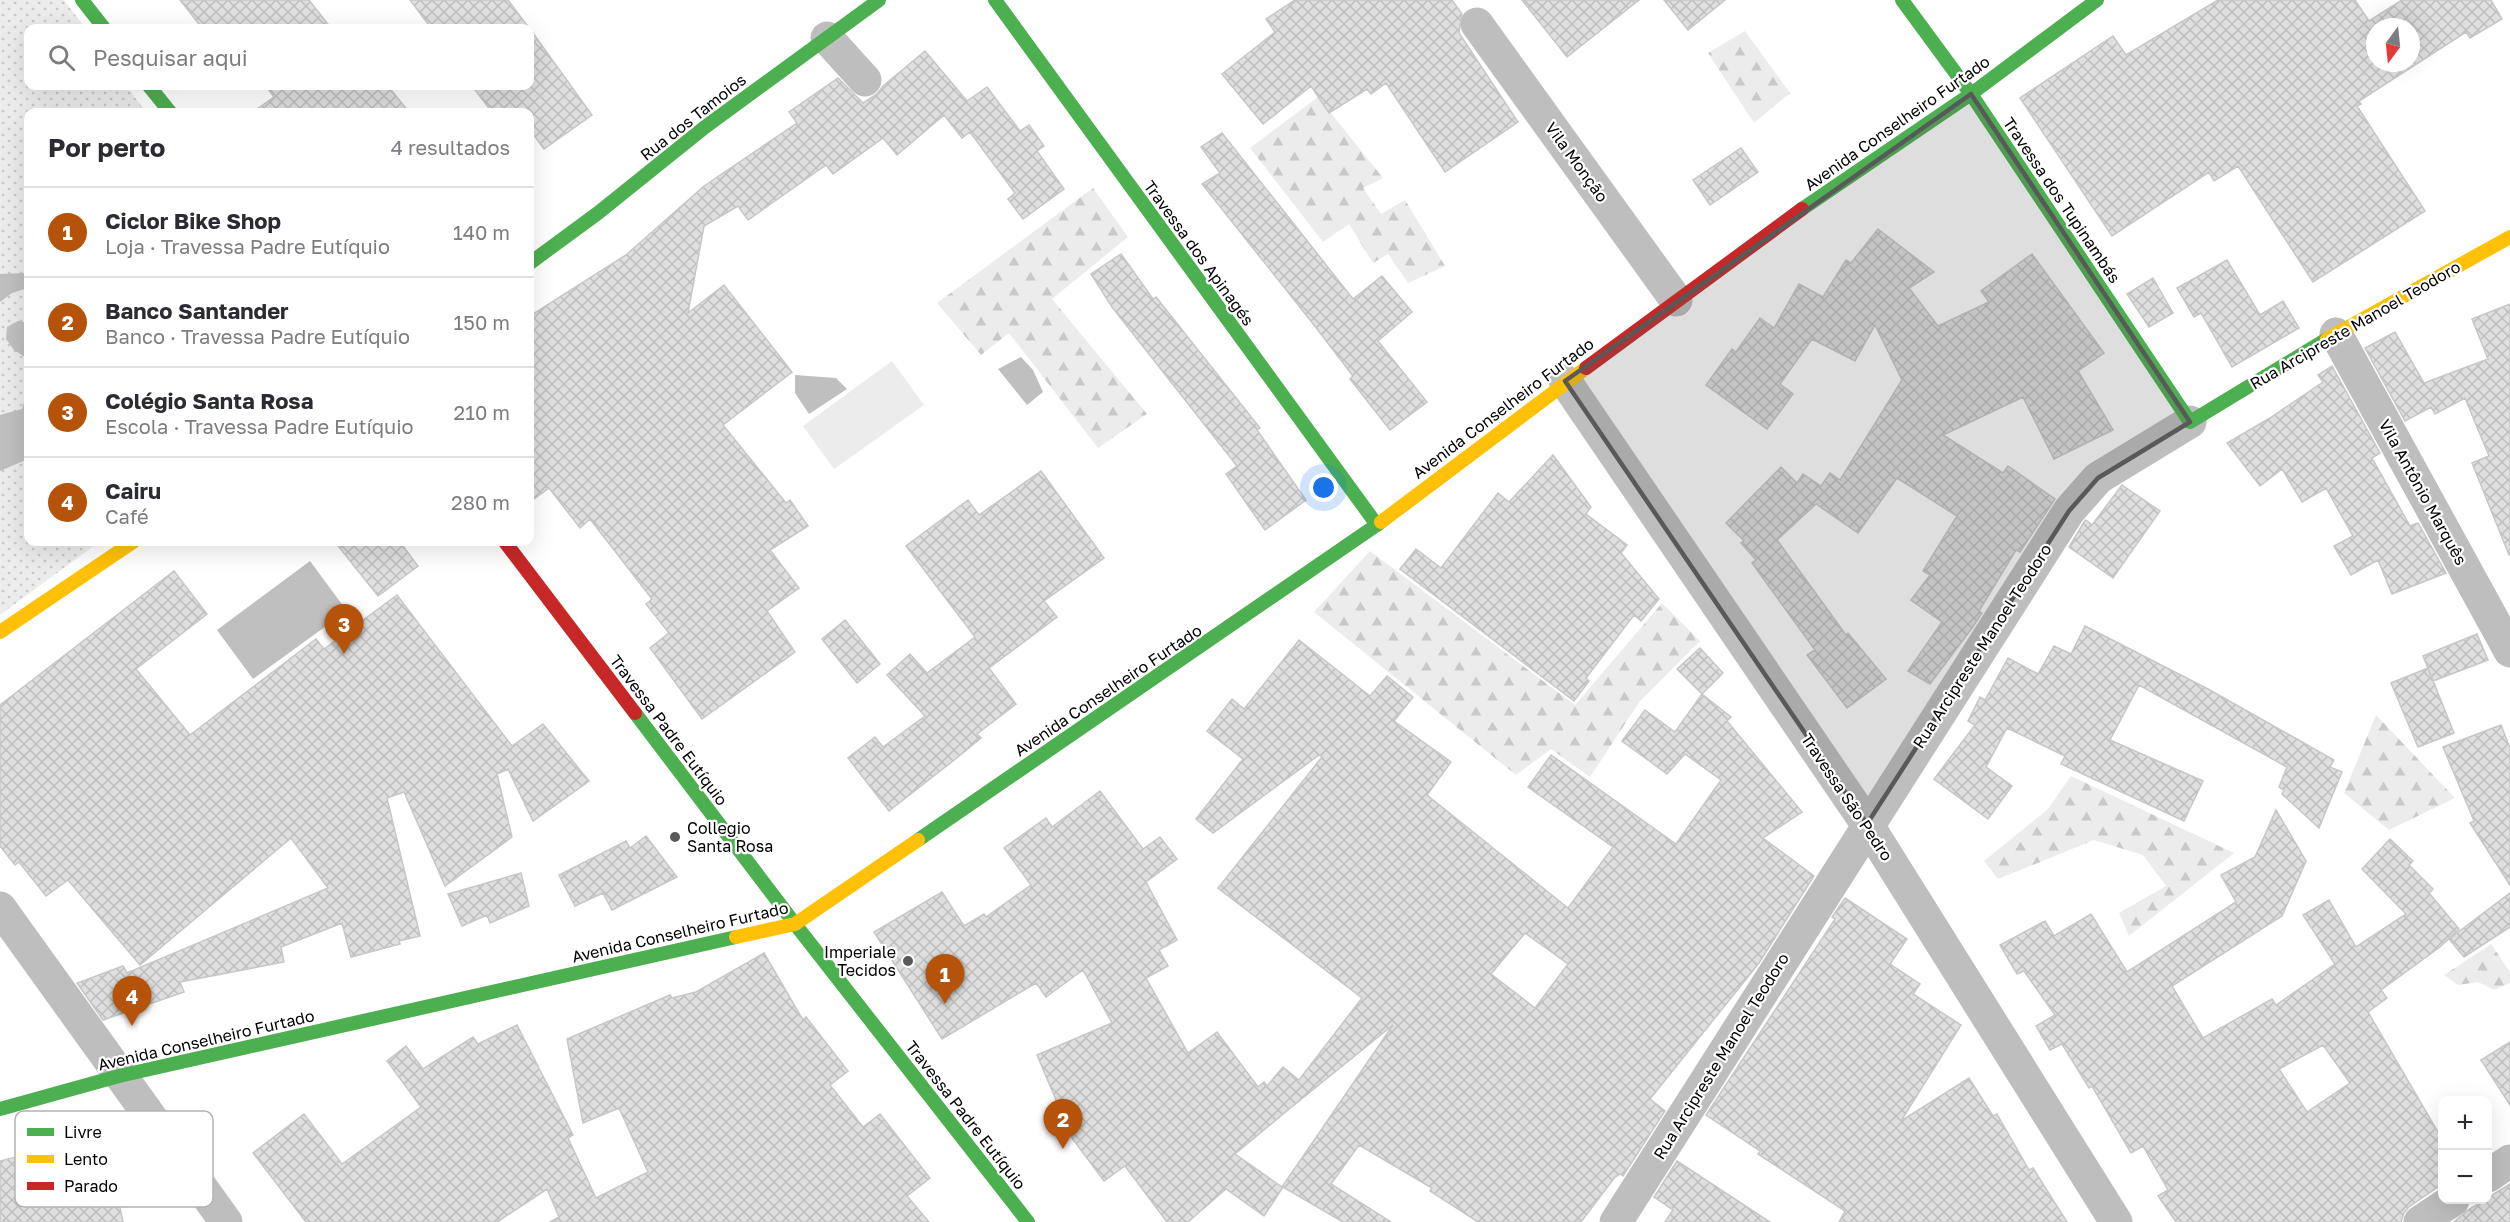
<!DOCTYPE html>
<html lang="pt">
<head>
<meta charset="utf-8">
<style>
	body { margin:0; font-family:"Golos Text",sans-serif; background:#f7f7f7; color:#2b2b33 }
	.controls { position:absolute; right:18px; bottom:18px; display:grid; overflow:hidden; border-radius:12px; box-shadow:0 6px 24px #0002 }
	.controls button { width:54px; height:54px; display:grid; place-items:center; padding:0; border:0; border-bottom:2px solid #e1e1e2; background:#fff; color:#2b2b33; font:30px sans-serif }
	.compass { position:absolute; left:2366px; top:18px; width:54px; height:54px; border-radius:50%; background:#fff; box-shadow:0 6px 24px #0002; rotate:195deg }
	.you { position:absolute; left:1324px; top:488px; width:21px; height:21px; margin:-15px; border:4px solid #fff; border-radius:50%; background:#1a73e8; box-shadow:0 0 0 9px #1a73e833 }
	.badge { display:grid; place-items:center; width:39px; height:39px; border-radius:50%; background:#b45309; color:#fff; font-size:20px; font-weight:700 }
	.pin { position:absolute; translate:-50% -50px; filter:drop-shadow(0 2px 3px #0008) }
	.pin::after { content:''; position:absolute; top:32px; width:21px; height:18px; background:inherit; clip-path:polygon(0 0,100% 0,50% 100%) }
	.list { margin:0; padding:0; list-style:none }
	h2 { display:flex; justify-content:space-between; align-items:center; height:78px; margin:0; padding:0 24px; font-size:26px }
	h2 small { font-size:20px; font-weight:400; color:#7c7c81 }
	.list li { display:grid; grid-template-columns:39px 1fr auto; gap:18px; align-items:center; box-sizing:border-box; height:90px; padding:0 24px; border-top:2px solid #e1e1e2 }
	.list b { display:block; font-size:22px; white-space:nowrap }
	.list p { margin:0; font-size:20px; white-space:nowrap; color:#7c7c81 }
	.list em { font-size:20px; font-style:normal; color:#7c7c81 }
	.icon { flex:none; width:33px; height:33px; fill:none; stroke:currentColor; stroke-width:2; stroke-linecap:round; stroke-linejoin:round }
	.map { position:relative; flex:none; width:2510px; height:1222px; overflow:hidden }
	.search { position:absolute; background:#fff; box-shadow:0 6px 24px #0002; left:24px; top:24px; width:510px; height:66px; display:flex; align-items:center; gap:15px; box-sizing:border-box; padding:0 21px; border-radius:12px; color:#7c7c81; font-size:22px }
	.panel { position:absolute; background:#fff; box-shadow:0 6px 24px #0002; left:24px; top:108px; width:510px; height:438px; border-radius:12px }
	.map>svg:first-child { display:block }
	.forest { fill:url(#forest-firs) }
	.park { fill:url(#park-dots) }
	.pitch { fill:#ececec }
	.water { fill:#bfbfbf }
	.building { fill:url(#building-cross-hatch); stroke:#c7c7c7; stroke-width:1.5; fill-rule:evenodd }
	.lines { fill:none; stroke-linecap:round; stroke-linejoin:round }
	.street { stroke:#bebebe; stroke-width:33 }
	.fast { stroke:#4caf50; stroke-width:14 }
	.slow { stroke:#ffc107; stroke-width:14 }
	.jam { stroke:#c62828; stroke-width:14 }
	.marked { fill:#595959; fill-opacity:0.2; stroke:#595959; stroke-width:4.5; stroke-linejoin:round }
	.poi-dot { fill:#595959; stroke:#fff; stroke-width:2 }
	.labels { text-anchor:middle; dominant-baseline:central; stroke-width:4.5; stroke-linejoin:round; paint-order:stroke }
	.street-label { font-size:16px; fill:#000; stroke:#fff }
	.poi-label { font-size:16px; fill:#000; stroke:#fff; text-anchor:start }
	.key { fill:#fff; stroke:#b2b2b2; stroke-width:1.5 }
	.key-label { font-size:16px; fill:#000 }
</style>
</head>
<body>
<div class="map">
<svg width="2510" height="1222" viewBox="0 0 2510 1222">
	<defs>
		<pattern id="forest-firs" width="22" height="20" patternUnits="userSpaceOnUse" patternTransform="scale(1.5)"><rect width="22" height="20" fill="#ececec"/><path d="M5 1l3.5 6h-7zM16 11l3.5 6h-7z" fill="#c9c9c9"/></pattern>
		<pattern id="park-dots" width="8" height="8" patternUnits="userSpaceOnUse" patternTransform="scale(1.5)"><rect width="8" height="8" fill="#ececec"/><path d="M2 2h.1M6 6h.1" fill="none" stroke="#c9c9c9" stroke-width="1.8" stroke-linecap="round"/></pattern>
		<pattern id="building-cross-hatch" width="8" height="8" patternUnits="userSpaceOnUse" patternTransform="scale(1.5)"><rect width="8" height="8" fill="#dfdfdf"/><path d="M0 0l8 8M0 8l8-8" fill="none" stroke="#bebebe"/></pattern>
	</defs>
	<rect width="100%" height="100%" fill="#fff"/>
	<!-- forest -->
	<path class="forest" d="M1745,31L1790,93L1754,123L1708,53Z
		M1318,97L1383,178L1363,188L1381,214L1405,200L1445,266L1408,283L1388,254L1373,263L1349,224L1323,242L1250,148Z
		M1093,188L1128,237L1052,299L1147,414L1098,448L1009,333L981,355L937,303Z
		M1370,551L1575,705L1662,603L1700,641L1640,701L1590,777L1551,749L1516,775L1314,612Z
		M2376,715L2455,798L2389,830L2344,793Z
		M2071,776L2234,853L2129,936L2119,913L2166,886L2143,855L2094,840L1998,879L1984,861L2047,810Z
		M2491,944L2510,972V983L2494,990L2478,982L2458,985L2444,975Z"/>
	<!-- park -->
	<path class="park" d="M0,0H64L85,28H28V86H126L146,112H28V542H99L0,615Z"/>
	<!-- pitch -->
	<path class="pitch" d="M892,361L924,405L834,469L803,426Z"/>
	<!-- water -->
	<path class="water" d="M28,273V288L12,293L0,302V274Z
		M18,321L28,323V359L14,350L6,339L7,327Z
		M1021,357L1033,370L1043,392L1027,405L998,369Z
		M795,375L836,378L847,389L809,414L795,393Z
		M28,388V459L0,471V415L22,409Z
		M310,561L347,611L253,679L217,630Z"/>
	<!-- building -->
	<path class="building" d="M180,0H309L331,28H202Z
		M410,0H508L529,28H431Z
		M1295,0H1452L1462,14L1459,33L1518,122L1445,172L1386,83L1371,94L1367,89L1329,113L1311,86L1263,124L1222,74L1275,32L1266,19Z
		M1522,0H1639L1567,57Z
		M1664,0H1725L1688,30Z
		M2218,0H2355L2369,21L2402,0H2491L2502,19L2470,38L2466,32L2359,101L2361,104L2357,106L2425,211L2313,282L2238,166L2214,181L2209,172L2112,236L2020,98L2113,36L2126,55ZM2375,27H2411V63H2375Z
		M530,29L592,115L544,149L530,130V112H492L472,86H530Z
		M925,51L967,101L987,87L1020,131L1029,125L1044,146L1037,151L1064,189L1023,219L1008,199L1015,193L970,132L962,138L944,115L897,155L883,138L833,174L826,165L748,220L738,206L704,226L688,313L724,285L792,372L723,425L786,503L790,500L808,526L770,550L799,588L767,611L795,652L702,719L650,648L669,633L646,604L652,599L590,519L580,528L549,488L530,502V316L626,255L704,186L797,123L789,112L838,78L863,103L877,94L883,86Z
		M266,86H388L409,112H253L274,97Z
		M1222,133L1353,299L1382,276L1412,312L1378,341L1427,402L1390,430L1350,379L1353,376L1314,325L1202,184L1220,173L1201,147Z
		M1741,148L1758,172L1710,205L1693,180Z
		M1878,229L1934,272L1909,288L1938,326L1989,302L1981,291L2032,254L2104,353L2078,371L2113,430L2054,459L2023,397L1943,435L2003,473L2008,466L2055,499L2020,552L2016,550L1979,611L1982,613L1972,628L1930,684L1908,671L1942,622L1911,600L1930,575L1923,571L1957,516L1897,478L1858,533L1816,504L1777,540L1846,635L1848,633L1886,679L1847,708L1807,655L1815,650L1752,563L1756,560L1741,543L1744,541L1726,523L1781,467L1797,483L1803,474L1821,486L1830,473L1840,480L1902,380L1875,325L1855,361L1812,339L1780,384L1793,394L1767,429L1706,385L1732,349L1736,352L1760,318L1774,328L1799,284L1823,297L1846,260L1851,263Z
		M1121,254L1153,299L1156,297L1260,428L1257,430L1306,500L1265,530L1226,474L1237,466L1112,307L1091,274Z
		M2227,260L2260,315L2283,301L2299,328L2232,367L2201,313L2194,317L2177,288Z
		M2153,278L2173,313L2149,327L2127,294Z
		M2510,304V554L2509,555L2472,463L2489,456L2465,398L2435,414L2431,407L2405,421L2365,348L2395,332L2424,383L2488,359L2472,319Z
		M2332,366L2380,453L2372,458L2410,526L2418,523L2446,573L2392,594L2378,560L2351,575L2334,546L2353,536L2326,488L2302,502L2282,469L2260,486L2227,443L2270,418L2323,382L2318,375Z
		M1553,455L1591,507L1586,514L1627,545L1621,553L1659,599L1641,621L1634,615L1586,678L1589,681L1574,701L1400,569L1416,549L1441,568L1498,493L1509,502Z
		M1041,471L1104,558L1044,601L1057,617L989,668L1016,704L977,734L981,738L958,757L889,811L848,758L875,737L883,747L925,716L887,675L910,654L927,673L975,637L906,546L968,500L979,515Z
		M2122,485L2160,511L2113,578L2069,547L2084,522L2086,520L2092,525Z
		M335,542H400L418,566L378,596Z
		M174,571L207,614L136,669L190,735L316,639L324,649L397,595L512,746L543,724L589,781L533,821L508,769L497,774L512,837L445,886L404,792L387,798L420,936L399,941L400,944L351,957L342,923L281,947L284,962L180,982L184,992L103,1020L77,983L123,966L127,973L328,888L291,838L140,965L68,880L46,896L19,862L15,865L0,846V705Z
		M845,620L880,664L857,683L822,639Z
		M2085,626L2208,689L2334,760L2330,767L2342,772L2319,828L2282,794L2284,790L2279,787L2287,767L2139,685L2110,740L2203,781L2184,821L2061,764L2065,756L2007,728L1986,767L2012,786L1988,819L1934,779L1975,725L1968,721L1980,697L1985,700L2008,658L2038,674L2054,646L2071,654Z
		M2477,634L2488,660L2433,681L2423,656Z
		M1299,640L1370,696L1387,676L1413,697L1394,721L1451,762L1427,795L1568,908L1613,847L1528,787L1551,755L1676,844L1721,780L1685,754L1667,774L1622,741L1645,710L1675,732L1702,694L1731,717L1727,721L1802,812L1763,838L1814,876L1759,963L1650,1099L1665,1111L1623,1176L1620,1174L1615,1177L1581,1222H1478L1430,1191L1432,1188L1359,1145L1331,1184L1391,1222H1343L1283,1187L1264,1216L1226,1189L1188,1222H1167L1125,1166L1104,1181L1072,1138L1037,1055L1112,1023L1083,970L1046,997L1036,983L942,1039L874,932L942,892L964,926L984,914L986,917L1031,885L1004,848L1046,818L1052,827L1100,791L1143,849L1160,837L1177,859L1146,882L1177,940L1159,950L1168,966L1146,978L1188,1053L1217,1032L1258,1087L1264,1082L1267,1086L1283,1067L1299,1080L1362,998L1218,888L1322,757L1319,755L1213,833L1196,819L1243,759L1207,731L1232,699L1244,709ZM1525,933L1568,964L1535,1008L1491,974ZM1393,1025L1282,1187L1235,1154L1288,1110Z
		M1700,648L1723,673L1702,694L1677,669Z
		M2428,668L2454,733L2418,747L2391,683Z
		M2501,725L2510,748V885L2470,823L2474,821L2443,747Z
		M2276,810L2306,861L2282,916L2172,986L2203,1038L2272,999L2276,1005L2335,964L2303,915L2329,900L2356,947L2406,914L2362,869L2390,839L2413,861L2409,865L2433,889L2429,893L2459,929L2440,947L2381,990L2387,998L2368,1012L2442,1139V1184L2409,1207L2404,1213L2401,1222H2176L2158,1196L2168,1190L2143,1146L2131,1153L2092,1086L2089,1088L2062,1044L2050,1050L2036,1026L2055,1015L2024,971L2017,974L2000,945L2045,921L2054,936L2091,914L2127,972L2236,902L2221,875L2255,857ZM2323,1045L2350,1083L2307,1112L2279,1069Z
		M646,836L677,877L612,910L603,893L575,906L559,875L626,841L630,848Z
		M521,873L529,906L490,923L487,915L462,926L448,894Z
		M2510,893V927L2464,957L2449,939Z
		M1845,898L1907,939L1890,964L1920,984L1913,994L1961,1025L1901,1121L1969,1078L1993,1116L1997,1114L2029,1170L2033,1168L2067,1222H1839L1845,1211L1758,1154L1760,1151L1706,1115L1835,919L1832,917Z
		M764,953L803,1020L806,1017L848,1071L830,1085L863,1127L880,1114L930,1178L907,1196L929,1222H550L559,1217L547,1189L497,1222H306L253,1153L304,1114L342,1164L421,1107L387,1061L406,1046L423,1069L473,1037L478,1044L517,1025L573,1135L568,1138L596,1198L648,1172L619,1108L583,1123L567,1039L670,995L672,998L696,992Z
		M2510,1042V1105L2481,1060Z
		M79,1135L92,1188L115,1183L123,1222H0V1161L37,1152L35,1146Z
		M1677,1161L1770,1222H1665L1673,1210L1654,1197Z
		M2510,1184V1222H2454L2468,1210Z"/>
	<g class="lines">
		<!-- street -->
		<path class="street" d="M1477,24L1676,300
			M827,38L865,80
			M2336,334L2510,651
			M1565,381L1867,824L2116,1222
			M0,908L226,1222
			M2488,1176L2510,1161
			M1616,1222L2069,511L2098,478L2190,422
			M2420,1222L2453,1200"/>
		<!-- fast -->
		<path class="fast" d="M82,0L104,28
			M995,0L1377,525
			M1902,0L1971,94L2190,422L2327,339
			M149,86L170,112
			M1802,209L1971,94L2097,0
			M530,263L598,213L705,127L879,0
			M635,713L795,924L1028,1222
			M918,840L1381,522
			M0,1109L119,1076L736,937"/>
		<!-- slow -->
		<path class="slow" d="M2327,339L2510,237
			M1381,522L1586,368
			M0,632L133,542
			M736,937L795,924L918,840"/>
		<!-- jam -->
		<path class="jam" d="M1586,368L1802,209
			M505,542L635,713"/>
	</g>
	<!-- marked area -->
	<path class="marked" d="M1971,94L2190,422L2098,478L2069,511L1867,824L1565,381Z"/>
	<!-- markers -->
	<g class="poi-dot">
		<circle cx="675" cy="837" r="6"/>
		<circle cx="908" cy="961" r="6"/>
	</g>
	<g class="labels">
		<!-- street labels -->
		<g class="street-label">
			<text transform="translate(693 117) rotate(-38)">Rua dos Tamoios</text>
			<text transform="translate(1897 123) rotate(-35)">Avenida Conselheiro Furtado</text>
			<text transform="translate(1577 162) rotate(54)">Vila Monção</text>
			<text transform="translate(2062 200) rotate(56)">Travessa dos Tupinambás</text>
			<text transform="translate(1199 253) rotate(54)">Travessa dos Apinagés</text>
			<text transform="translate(2355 325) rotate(-30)">Rua Arcipreste Manoel Teodoro</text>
			<text transform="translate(1503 408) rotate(-37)">Avenida Conselheiro Furtado</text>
			<text transform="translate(2423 492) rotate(61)">Vila Antônio Marquês</text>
			<text transform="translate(1982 646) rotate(-57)">Rua Arcipreste Manoel Teodoro</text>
			<text transform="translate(1108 690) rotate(-34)">Avenida Conselheiro Furtado</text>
			<text transform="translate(669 730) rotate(53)">Travessa Padre Eutíquio</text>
			<text transform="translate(1847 797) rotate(56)">Travessa São Pedro</text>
			<text transform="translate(680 932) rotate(-13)">Avenida Conselheiro Furtado</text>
			<text transform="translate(206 1040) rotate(-13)">Avenida Conselheiro Furtado</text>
			<text transform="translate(1721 1056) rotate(-58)">Rua Arcipreste Manoel Teodoro</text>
			<text transform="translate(966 1115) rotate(52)">Travessa Padre Eutíquio</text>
		</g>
		<!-- poi labels -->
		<g class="poi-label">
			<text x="687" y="828">Collegio<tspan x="687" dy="18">Santa Rosa</tspan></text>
			<text x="896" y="952" text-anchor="end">Imperiale<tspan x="896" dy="18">Tecidos</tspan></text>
		</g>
	</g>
	<!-- legend -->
	<rect x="15" y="1111" width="198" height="96" rx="9" class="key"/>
	<rect x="27" y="1128" width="27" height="8" fill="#4caf50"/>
	<rect x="27" y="1155" width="27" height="8" fill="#ffc107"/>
	<rect x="27" y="1182" width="27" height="8" fill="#c62828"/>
	<g class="key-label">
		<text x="64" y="1138">Livre</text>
		<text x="64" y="1165">Lento</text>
		<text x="64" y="1192">Parado</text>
	</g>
</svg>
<div class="controls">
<button>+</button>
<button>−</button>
</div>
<svg class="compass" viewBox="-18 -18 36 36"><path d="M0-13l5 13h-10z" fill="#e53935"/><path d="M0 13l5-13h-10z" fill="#7c7c81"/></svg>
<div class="you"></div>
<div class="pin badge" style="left:945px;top:1004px">1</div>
<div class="pin badge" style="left:1063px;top:1149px">2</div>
<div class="pin badge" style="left:344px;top:654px">3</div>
<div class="pin badge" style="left:132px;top:1026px">4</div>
<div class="search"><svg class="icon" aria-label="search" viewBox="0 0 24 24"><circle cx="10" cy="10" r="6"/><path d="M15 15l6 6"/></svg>Pesquisar aqui</div>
<section class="panel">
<h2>Por perto<small>4 resultados</small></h2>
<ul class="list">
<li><span class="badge">1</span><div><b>Ciclor Bike Shop</b><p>Loja · Travessa Padre Eutíquio</p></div><em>140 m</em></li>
<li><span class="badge">2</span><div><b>Banco Santander</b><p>Banco · Travessa Padre Eutíquio</p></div><em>150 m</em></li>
<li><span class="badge">3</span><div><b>Colégio Santa Rosa</b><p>Escola · Travessa Padre Eutíquio</p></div><em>210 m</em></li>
<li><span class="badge">4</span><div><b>Cairu</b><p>Café</p></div><em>280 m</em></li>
</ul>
</section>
</div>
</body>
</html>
